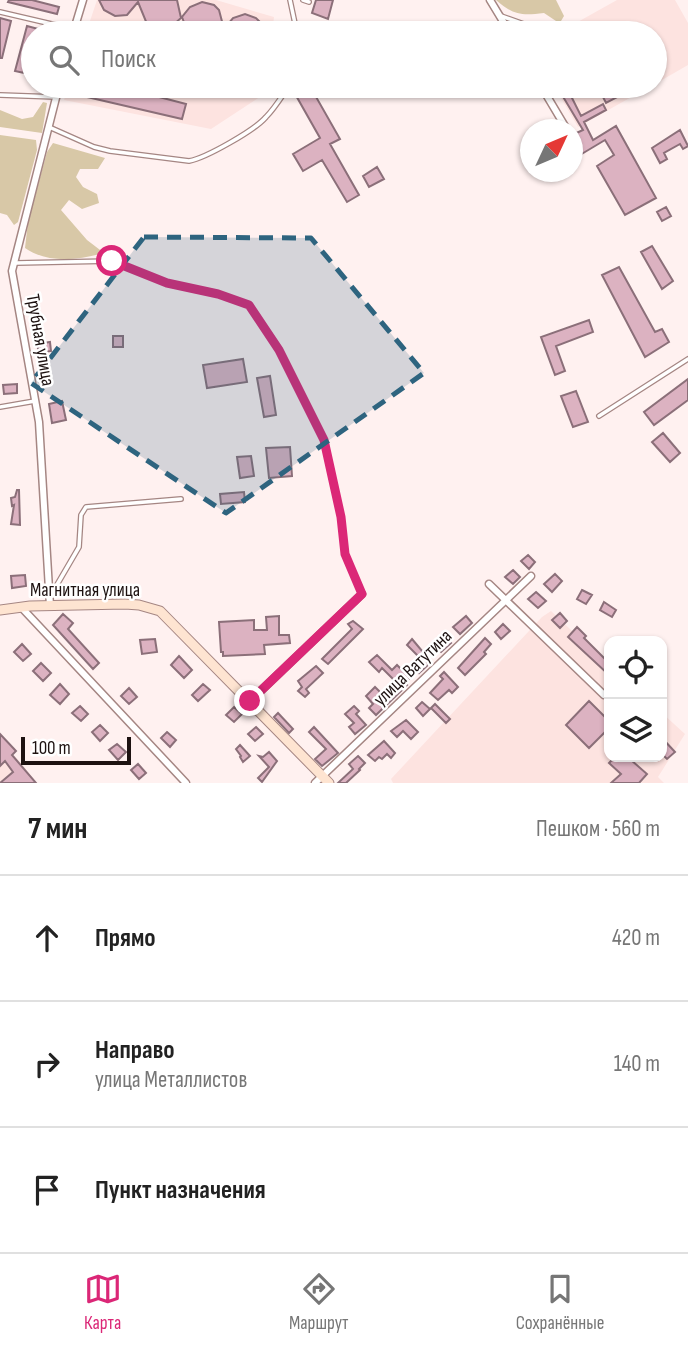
<!DOCTYPE html>
<html lang="ru">
<head>
<meta charset="utf-8">
<style>
	body { margin:0; font-family:"Sofia Sans Condensed",sans-serif; background:#f2f2f2; color:#222 }
	.controls { position:absolute; right:21px; bottom:21px; display:grid; overflow:hidden; border-radius:14px; box-shadow:0 2px 5px #0004 }
	.controls button { width:63px; height:63px; display:grid; place-items:center; padding:0; border:0; border-bottom:2px solid #e0e0e0; background:#fff; color:#222; font:35px sans-serif }
	.compass { position:absolute; left:520px; top:119px; width:63px; height:63px; border-radius:50%; background:#fff; box-shadow:0 2px 5px #0004; rotate:46deg }
	.scale { position:absolute; left:21px; bottom:18px; width:110px; box-sizing:border-box; padding-left:7px; border:4px solid #1d1211; border-top:0; font-size:19px; line-height:24px; white-space:nowrap; color:#1d1211; -webkit-text-stroke:5px #fff; paint-order:stroke }
	.stop { position:absolute; width:21px; height:21px; margin:-16px; border:5px solid #db2777; border-radius:50%; background:#fff }
	.stop.end { background:#db2777; border-color:#fff; box-shadow:0 2px 7px #0008 }
	.list { margin:0; padding:0; list-style:none }
	h2 { display:flex; justify-content:space-between; align-items:center; height:91px; margin:0; padding:0 28px; font-size:30px }
	h2 small { font-size:23px; font-weight:400; color:#767676 }
	.list li { display:grid; grid-template-columns:46px 1fr auto; gap:21px; align-items:center; box-sizing:border-box; height:126px; padding:0 28px; border-top:2px solid #e0e0e0 }
	.list b { display:block; font-size:26px; white-space:nowrap }
	.list p { margin:0; font-size:23px; white-space:nowrap; color:#767676 }
	.list em { font-size:23px; font-style:normal; color:#767676 }
	.icon { flex:none; width:38px; height:38px; fill:none; stroke:currentColor; stroke-width:2; stroke-linecap:round; stroke-linejoin:round }
	.map { position:relative; flex:none; width:688px; height:783px; overflow:hidden }
	.search { position:absolute; background:#fff; box-shadow:0 2px 5px #0004; left:21px; right:21px; top:21px; height:77px; display:flex; align-items:center; gap:18px; box-sizing:border-box; padding:0 24px; border-radius:38px; color:#767676; font-size:26px }
	.sheet { height:469px; background:#fff }
	nav { display:flex; justify-content:space-around; align-items:center; box-sizing:border-box; height:98px; border-top:2px solid #e0e0e0; background:#fff; font-size:19px; color:#767676 }
	nav a { display:grid; justify-items:center; gap:4px }
	nav .on { color:#db2777 }
	.map>svg:first-child { display:block }
	.built { fill:#fde3e0 }
	.green { fill:#d8c8a7 }
	.building { fill:#dcb2c1; stroke:#8b6f79; stroke-width:2 }
	.lines { fill:none; stroke-linecap:round; stroke-linejoin:round }
	.lane-casing { stroke:#a58683; stroke-width:6 }
	.street-casing { stroke:#a58683; stroke-width:9 }
	.secondary-casing { stroke:#a58683; stroke-width:11 }
	.lane { stroke:#fff; stroke-width:3.5 }
	.street { stroke:#fff; stroke-width:6 }
	.secondary { stroke:#fee4d1; stroke-width:9 }
	.route { stroke:#db2777; stroke-width:9 }
	.marked { fill:#2e647f; fill-opacity:0.2; stroke:#2e647f; stroke-width:5; stroke-dasharray:14 9; stroke-linejoin:round }
	.labels { text-anchor:middle; dominant-baseline:central; stroke-width:5; stroke-linejoin:round; paint-order:stroke }
	.street-label { font-size:19px; fill:#1d1211; stroke:#fff }
</style>
</head>
<body>
<div class="map">
<svg width="688" height="783" viewBox="0 0 688 783">
	<rect width="100%" height="100%" fill="#fff1f0"/>
	<!-- built -->
	<path class="built" d="M97,0H216L274,17L272,33H86Z
		M617,0H675L688,23V65L655,84V33H558Z
		M69,86H266V93L211,129L64,100Z
		M554,86H651L578,127Z
		M551,611L609,666V757H662V713L685,734L658,777L664,783H393L391,779L542,617Z
		M0,740L21,763L37,783H0Z"/>
	<!-- green -->
	<path class="green" d="M496,0H556L564,16L561,21H556L544,13C521,16 513,15 496,0Z
		M43,102L47,103L42,133L0,127V110L22,119L33,117Z
		M0,135L36,140L37,150L18,222L14,225L7,215L0,213Z
		M53,143L105,158L98,169H80L76,177L83,187L97,194L99,203L82,209L69,200L61,210L87,240L104,253C78,260 48,264 25,248L28,222L47,152Z"/>
	<!-- building -->
	<path class="building" d="M9,0H32L59,7L57,14L8,2Z
		M99,0H177L181,18L171,27L159,29L147,24L138,2L127,15L115,16L104,10Z
		M316,0H333L328,19L312,13Z
		M202,2L214,5L219,10L224,29L233,18L245,14L256,18L260,22L264,33H188L182,17L190,7Z
		M0,18L11,21L2,58H0Z
		M27,26L46,31V33H33V57L29,74L15,71Z
		M76,86H117L186,104L182,119L74,94Z
		M226,86H254L251,94L226,88Z
		M304,86L307,90L311,88L340,139L330,144L359,195L347,202L322,160L303,171L293,154L320,138L294,92Z
		M495,86H516L499,95Z
		M610,86H638L606,103L600,91Z
		M569,92L581,116L603,104L606,110L584,122L593,140L616,126L656,198L625,215L597,166L614,155L605,140L580,155L572,142V135L583,130L562,95Z
		M680,130L688,146L683,149L680,144L664,153L667,159L660,163L652,148Z
		M377,167L384,179L369,187L363,176Z
		M666,207L671,216L662,221L657,212Z
		M652,246L673,281L662,289L641,252Z
		M619,267L655,332L662,329L669,342L645,357L602,275Z
		M589,320L593,332L556,346L565,371L555,375L541,337Z
		M113,336H123V347H113Z
		M50,342L51,351L39,353L37,344Z
		M243,359L247,382L207,388L203,365Z
		M270,376L276,415L264,417L257,378Z
		M688,379V400L654,425L644,412Z
		M17,384V393L4,394L3,385Z
		M576,391L588,422L573,427L561,396Z
		M62,401L66,420L52,423L49,404Z
		M663,433L680,453L670,462L652,442Z
		M290,447L292,476L269,478L266,448Z
		M251,456L254,476L240,478L237,457Z
		M17,490H19L20,525L11,524L14,505L12,506L11,498L15,497Z
		M244,492L245,502L221,504L220,494Z
		M528,555L535,562L529,569L521,561Z
		M513,570L520,577L513,584L505,577Z
		M555,574L562,581L552,592L544,584Z
		M25,575L26,586L12,588L11,576Z
		M582,590L592,595L586,604L577,599Z
		M536,592L546,601L538,608L528,599Z
		M604,602L616,610L612,617L600,610Z
		M560,613L567,621L560,628L552,620Z
		M63,614L73,623L68,629L99,663L93,669L53,625Z
		M279,616V635H289L290,643L264,645L265,654L223,656V652H221L219,622L254,620V630H267L266,617Z
		M466,616L472,623L460,634L453,627Z
		M353,621L363,629L328,664L322,659L352,629L348,624Z
		M503,624L510,631L501,639L495,632Z
		M577,627L586,636L584,638L609,663V675L568,637Z
		M444,636L451,643L441,652L434,646Z
		M485,638L491,644L484,652L486,654L465,675L458,668Z
		M155,639L157,652L142,654L140,640Z
		M412,639L428,658L425,660L429,664L419,673L417,671L405,683L407,685L404,688L376,715L369,708L373,704L366,696L375,687L382,694L396,682L382,668L379,672L369,662L377,655L392,670L397,665L404,672L420,658L407,645Z
		M22,644L31,654L23,661L14,652Z
		M179,656L192,670L184,678L171,665Z
		M41,663L51,673L43,681L33,671Z
		M316,666L323,673L306,689L309,693L305,697L298,691L302,687L298,681Z
		M444,672L458,687L452,693L449,690L438,700L430,693L443,679L440,676Z
		M60,684L69,694L60,704L50,695Z
		M203,684L210,690L198,701L192,695Z
		M129,688L137,697L129,704L121,696Z
		M589,701L609,721V728L589,748L566,725Z
		M422,702L430,709L423,716L416,708Z
		M435,704L450,719L446,723L431,708Z
		M80,706L88,714L81,721L72,713Z
		M354,706L359,711L356,714L366,725L355,734L349,727L354,723L345,714Z
		M234,707L242,714L234,722L226,715Z
		M278,713L293,729L289,733L274,717Z
		M406,720L418,732L411,739L403,731L397,737L391,731Z
		M100,725L108,733L100,741L92,732Z
		M256,727L263,734L255,741L248,734Z
		M314,727L338,753L322,766L315,759L326,749L309,732Z
		M167,732L176,740L170,747L161,738Z
		M0,734L16,751L12,755L36,783H0L13,772L5,761L0,766Z
		M662,738L675,752L667,759L662,754Z
		M384,741L395,753L391,758L387,754L382,759L379,757L375,761L368,755Z
		M117,744L126,752L118,760L109,750Z
		M240,745L250,756L243,762L240,757L241,756L236,749Z
		M269,752L277,761L262,782L258,778L269,767L259,756L263,757Z
		M358,756L365,763L359,769L360,770L346,783H338L353,769L349,764Z
		M615,757H634L631,760L647,774L639,783H611L621,774L609,763Z
		M138,764L146,773L139,779L131,770Z"/>
	<g class="lines">
		<!-- lane casing -->
		<g class="lane-casing">
			<path id="lane" d="M290,0L297,33
				M303,0L309,2
				M0,12L73,29
				M501,16L549,33
				M0,95L56,97
				M49,127L94,147L110,151L189,161C206,158 255,130 266,117C275,108 282,96 289,86
				M16,263L112,261L167,283L218,294L249,305L279,350L324,440L341,517L345,554L362,594
				M0,407L35,401
				M599,416L688,359
				M51,595L79,547L81,515L86,507L181,499"/>
		</g>
		<!-- street casing -->
		<g class="street-casing">
			<path id="street" d="M490,0L510,33
				M73,33L83,0
				M541,86L566,128
				M489,584L604,695
				M50,606L39,422L12,271L59,86
				M21,607L186,783
				M250,701L362,594
				M315,783L531,576"/>
		</g>
		<!-- secondary casing -->
		<g class="secondary-casing">
			<path id="secondary" d="M0,610L30,606L125,604L139,605L160,611L329,783"/>
		</g>
		<!-- lane -->
		<use href="#lane" class="lane"/>
		<!-- street -->
		<use href="#street" class="street"/>
		<!-- secondary -->
		<use href="#secondary" class="secondary"/>
	</g>
	<g class="lines">
		<!-- route -->
		<path class="route" d="M112,261L167,283L218,294L249,305L279,350L324,440L341,517L345,554L362,594L250,701"/>
	</g>
	<!-- marked area -->
	<path class="marked" d="M144,237L311,238L424,373L226,513L31,383Z"/>
	<g class="labels">
		<!-- street labels -->
		<g class="street-label">
			<text transform="translate(40 340) rotate(80)">Трубная улица</text>
			<text x="85" y="590">Магнитная улица</text>
			<text transform="translate(413 668) rotate(-44)">улица Ватутина</text>
		</g>
	</g>
</svg>
<div class="controls">
<button><svg class="icon" aria-label="locate" viewBox="0 0 24 24"><circle cx="12" cy="12" r="6"/><path d="M12 2v4M12 18v4M2 12h4M18 12h4"/></svg></button>
<button><svg class="icon" aria-label="layers" viewBox="0 0 24 24"><path d="M12 4l9 5-9 5-9-5zM3 14l9 5 9-5"/></svg></button>
</div>
<svg class="compass" viewBox="-18 -18 36 36"><path d="M0-13l5 13h-10z" fill="#e53935"/><path d="M0 13l5-13h-10z" fill="#767676"/></svg>
<div class="scale">100 m</div>
<div class="stop" style="left:112px;top:261px"></div>
<div class="stop end" style="left:250px;top:701px"></div>
<div class="search"><svg class="icon" aria-label="search" viewBox="0 0 24 24"><circle cx="10" cy="10" r="6"/><path d="M15 15l6 6"/></svg>Поиск</div>
</div>
<section class="sheet">
<h2>7 мин<small>Пешком · 560 m</small></h2>
<ul class="list">
<li><svg class="icon" aria-label="ahead" viewBox="0 0 24 24"><path d="M12 20V5M6 11l6-6 6 6"/></svg><div><b>Прямо</b></div><em>420 m</em></li>
<li><svg class="icon" aria-label="right" viewBox="0 0 24 24"><path d="M7 20v-9h11M14 6l5 5-5 5"/></svg><div><b>Направо</b><p>улица Металлистов</p></div><em>140 m</em></li>
<li><svg class="icon" aria-label="arrive" viewBox="0 0 24 24"><path d="M6 21V4h12l-3 4 3 4H6"/></svg><div><b>Пункт назначения</b></div></li>
</ul>
</section>
<nav>
<a class="on"><svg class="icon" aria-label="map" viewBox="0 0 24 24"><path d="M3 6l6-2 6 2 6-2v14l-6 2-6-2-6 2zM9 4v14M15 6v14"/></svg>Карта</a>
<a><svg class="icon" aria-label="directions" viewBox="0 0 24 24"><path d="M12 3l9 9-9 9-9-9zM9 14v-3h6M13 9l2 2-2 2"/></svg>Маршрут</a>
<a><svg class="icon" aria-label="saved" viewBox="0 0 24 24"><path d="M7 4h10v16l-5-4-5 4z"/></svg>Сохранённые</a>
</nav>
</body>
</html>
